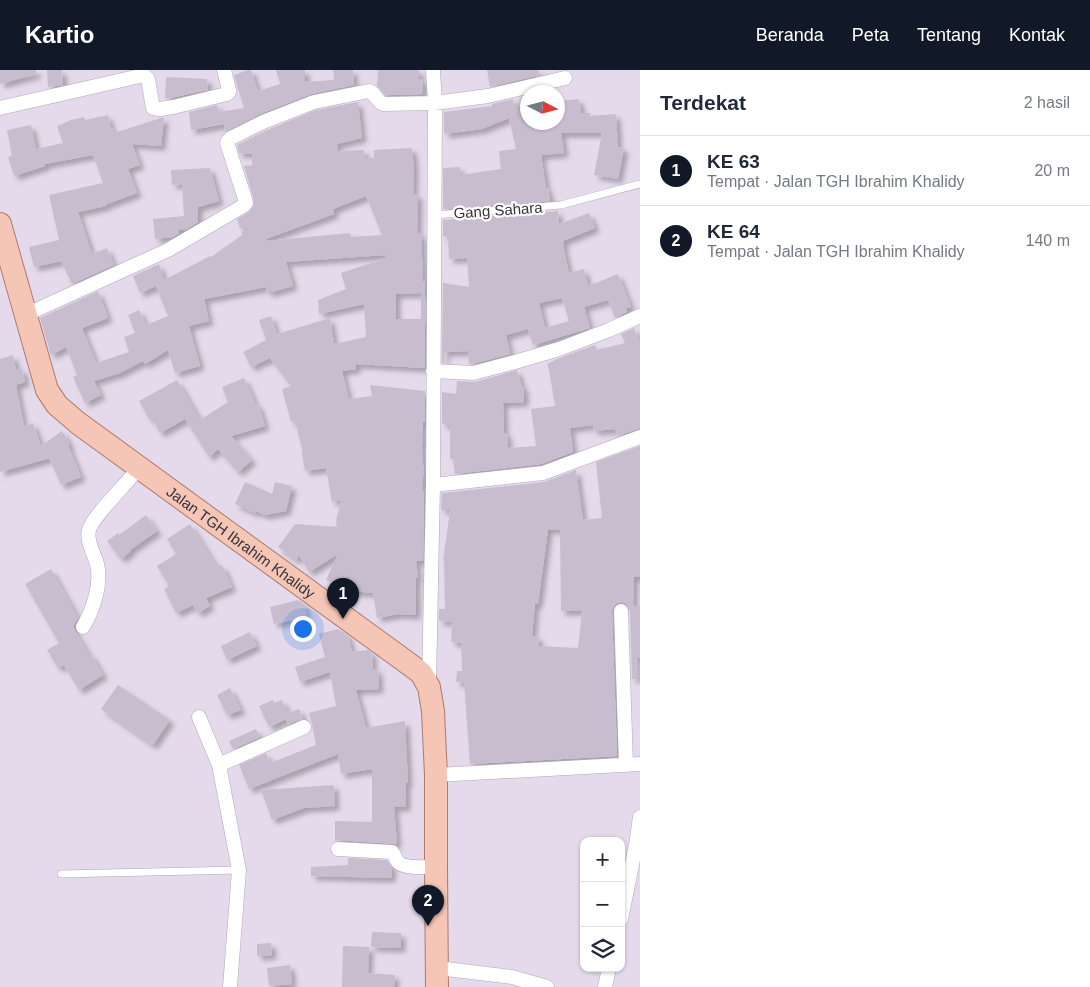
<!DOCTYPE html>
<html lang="id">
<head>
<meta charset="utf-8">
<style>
	body { margin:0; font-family:Helvetica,sans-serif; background:#f6f6f7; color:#1f2937 }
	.controls { position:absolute; right:15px; bottom:15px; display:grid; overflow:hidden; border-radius:10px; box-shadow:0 1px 4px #0004 }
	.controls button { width:45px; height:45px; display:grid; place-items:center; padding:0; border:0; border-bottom:1px solid #e0e1e3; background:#fff; color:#1f2937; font:25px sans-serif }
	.compass { position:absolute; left:520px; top:15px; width:45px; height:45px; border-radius:50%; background:#fff; box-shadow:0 1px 4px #0004; rotate:96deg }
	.you { position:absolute; left:302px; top:558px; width:18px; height:18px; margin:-12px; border:4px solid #fff; border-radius:50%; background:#1a73e8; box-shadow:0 0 0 8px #1a73e833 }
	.badge { display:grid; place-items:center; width:32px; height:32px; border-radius:50%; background:#111827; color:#fff; font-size:16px; font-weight:700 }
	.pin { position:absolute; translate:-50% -41px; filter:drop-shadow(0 1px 2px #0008) }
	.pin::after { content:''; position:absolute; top:26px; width:18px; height:15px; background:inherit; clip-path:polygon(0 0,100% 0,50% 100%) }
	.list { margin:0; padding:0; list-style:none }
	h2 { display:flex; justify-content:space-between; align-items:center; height:65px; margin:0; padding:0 20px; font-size:21px }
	h2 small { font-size:16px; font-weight:400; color:#747a83 }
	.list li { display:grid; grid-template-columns:32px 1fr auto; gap:15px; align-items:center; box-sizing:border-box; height:70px; padding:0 20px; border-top:1px solid #e0e1e3 }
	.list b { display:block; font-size:19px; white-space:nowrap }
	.list p { margin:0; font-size:16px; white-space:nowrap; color:#747a83 }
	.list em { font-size:16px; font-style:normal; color:#747a83 }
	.icon { flex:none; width:28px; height:28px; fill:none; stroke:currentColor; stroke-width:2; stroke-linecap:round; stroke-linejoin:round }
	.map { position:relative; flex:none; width:640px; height:917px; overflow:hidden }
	header { display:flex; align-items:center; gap:30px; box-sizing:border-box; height:70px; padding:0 25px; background:#111827; color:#fff }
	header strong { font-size:24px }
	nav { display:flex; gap:28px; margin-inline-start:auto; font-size:18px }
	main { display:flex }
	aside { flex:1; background:#fff }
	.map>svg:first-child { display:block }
	.building { fill:#c8bdcf; fill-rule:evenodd; filter:url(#shadow) }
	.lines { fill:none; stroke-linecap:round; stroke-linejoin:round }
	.service-casing { stroke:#b0a6b7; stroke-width:8 }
	.minor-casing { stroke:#b0a6b7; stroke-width:15 }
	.primary-casing { stroke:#af796a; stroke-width:24 }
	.service { stroke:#fff; stroke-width:7 }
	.minor { stroke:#fff; stroke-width:14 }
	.primary { stroke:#f5c5b5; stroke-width:22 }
	.labels { text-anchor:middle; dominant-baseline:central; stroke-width:4.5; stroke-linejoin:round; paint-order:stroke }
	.street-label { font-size:15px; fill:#38343b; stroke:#fff }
</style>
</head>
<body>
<header>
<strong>Kartio</strong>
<nav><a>Beranda</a><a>Peta</a><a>Tentang</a><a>Kontak</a></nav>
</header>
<main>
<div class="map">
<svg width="640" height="917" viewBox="0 0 640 917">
	<defs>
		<filter id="shadow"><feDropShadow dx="4.5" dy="4.5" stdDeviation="2.5" flood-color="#0004"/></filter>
	</defs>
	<rect width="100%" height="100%" fill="#e4daeb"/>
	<!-- building -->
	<path class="building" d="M0,0H36V4L0,14Z
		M47,0H62L63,15L48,17Z
		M248,0H251L258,21L280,14L276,0H305V12L334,10L333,0H353L354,15L311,24L260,44L225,62L224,54L191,60L189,42L217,35L219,42L244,38L234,5Z
		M378,0H419V9H423L422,24L386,25L377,16Z
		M487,0H538L539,5L490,17Z
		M166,7L207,9L208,20L165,29Z
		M513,29L514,37L521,36L524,52H558V40H559L558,31L579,29L581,43H590V46L616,44L618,77L624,78L618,109L594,105L602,63H561L564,83L541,85L546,118H548L550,131L443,139V98L460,97V105L501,99L499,81L516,79L509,48L482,59L444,64V42L492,36V34Z
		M358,32L362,68L337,74L338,81L364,80L365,88H374V80L412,78L414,99L413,125L418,124L417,164L421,163L423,211H425V298L356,294V299L342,301L349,329L372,326L370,315L425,321V352H423L422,378L423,395H424L422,421H424L423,491H416L418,508H416V545L398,544L377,548L373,523L351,521L326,510L338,484L309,502L299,485L296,490L278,477L295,454L337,457L336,451L341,430L332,432L326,398L305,401L302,383H303L295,351L291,352L282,319L291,316L270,288L251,297L243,282L266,270L259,250L271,246L277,264L330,248L334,274L366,267L364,234L319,244L318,230L346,219L341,203L386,188L385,185L286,192L293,216L272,222H267L266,217L204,229L209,251L189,256L200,296L175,303L168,280L145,294L143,291L120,303L94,311L101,325L85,333L73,307L77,305L66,277L51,285L40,248L98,221L108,248L82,258L96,293L129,282L124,267L135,263L128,245L139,240L146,255L168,246L156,216L140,223L133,206L159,194L164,210L210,186L211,187L242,165V162L249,158H240L237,149L249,142L254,135L253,127L244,96L252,95V84L239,83L237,75L267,60L316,40ZM366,126L382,165L351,167L350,163L267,171L266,169L334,144L333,139ZM421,223V249H396V224Z
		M108,45L111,58H113L114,63L164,47L161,76L132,74L140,95L128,99L137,123L105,135L106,136L78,142L92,184L107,178L114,195L72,214L61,191L34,197L29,177L59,170L49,125L103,113L93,85L45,94V96L14,106L8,87L12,86L7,60L31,55L36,79L63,73L57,56L71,50L84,47L85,50Z
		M210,98L219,131L198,137V152L185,160H179V163L173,167L155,169L153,149L184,146L182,114L172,115L171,100Z
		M558,141L559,154L589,143L595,158L563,171L564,175L563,176L569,203L584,199L588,216L618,204L631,237L626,238L627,242L615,248L608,230L584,237L590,258L533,275L528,259L506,265L510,284L472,294H469L468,281L445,282L444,293H442L443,213L469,217L467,188L449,189L448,167L443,166V150ZM562,228L569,251L545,258L539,233Z
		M634,258L640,272V358L618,366L615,359L594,361L593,355L570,358L573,382L541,394L455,404L453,389H450V356H447V354H442V322L456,324L457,311L475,312L517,300L522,317H524V332L503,333L504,363H507L508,378L536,376L531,339L555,336L549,299L547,294L557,289L595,275L597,280L625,273L621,264Z
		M13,285L16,300L22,298L25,312L16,315L24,356L33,353L41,376L62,361L70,374L68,375L81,407L61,415L49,388L47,389L0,402V289Z
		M244,308L256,335L258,334L265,356L231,366L252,390L238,402L218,379L209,387L185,349L160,363L152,348L149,349L139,331L177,310L200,350L228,332L222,317Z
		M640,376V507H634L633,536H640V588H636L637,609H632L630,540L628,536L625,533L621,532L617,533L614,536L612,541L617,686L470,694L464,613L456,612L457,601H462L461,573L451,572L452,552L439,551V539H445L444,490L443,491L450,440H441L442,423L544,412L576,400L583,450L602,448L596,392ZM548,459L560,460L561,541H582L578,578L538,576L539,567L532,566L535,534H538Z
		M245,412L272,424L275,412L292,416L286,441L265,445L256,441L255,443L235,434Z
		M146,445L157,461L130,480L131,481L121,489L107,471L118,463L119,465Z
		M190,454L217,497L222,495L232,517L206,528L210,536L198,543L193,535L176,543L164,519L169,516L157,496L176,484L167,469Z
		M51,499L78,548L73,556L75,561L89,585L91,584L103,605L79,620L64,595L58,598L47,580L59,573L25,514Z
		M298,530L304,534L307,547L274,554L270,537Z
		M338,559L348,566L352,582L368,580L372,583L373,600L378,599L379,619L356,620L366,658L405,651L408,713H406V737H394L397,774L338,770L335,771V751L372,752V699L341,704L338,684L249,719L239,695L266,683L270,693L316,675L312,654L309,643L336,636L330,602L300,612L295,597L325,587L319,564Z
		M250,562L257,576L227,590L221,576Z
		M118,615L170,650L153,675L101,639Z
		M230,618L241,640L227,645L217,625Z
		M273,630L274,633L282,630L288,643L299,639L303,649L288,654L286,649L269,657L259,636Z
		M256,659L260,667L233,679L229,671Z
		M334,715L335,736L304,738L272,750L261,720Z
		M348,788L387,790L392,798L391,808L311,806V797L348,795Z
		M372,862L401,863V878L371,877Z
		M271,873L272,885L257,886V874Z
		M343,876L369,877L368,903L395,905L394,917H342Z
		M290,895L292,914L269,916L267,898Z"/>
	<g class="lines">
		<!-- service casing -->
		<g class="service-casing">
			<path id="service" d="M434,145L561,135L640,114
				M61,804L239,800"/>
		</g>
		<!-- minor casing -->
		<g class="minor-casing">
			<path id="minor" d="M0,38L140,6H145L148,9L153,38L160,39L173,37L227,24L229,22V20L224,0
				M25,245L168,180L243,136L246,133L245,129L227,73L228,71L231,68L263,52L314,32L369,21C375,23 377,31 383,34L435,33L488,26L565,8
				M433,301L473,303L515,292L559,279L609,260L640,246
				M433,415L543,403L640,367
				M621,541L626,695
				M83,557C93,540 102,514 97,494C94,483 86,471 89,460C91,453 97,447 101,441C114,426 127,412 140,397
				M429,614L433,415L435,33L433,0
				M199,647L219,695
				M436,705L640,694
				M338,779L392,782C395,785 395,789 398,792C404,799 427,797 436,797
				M621,849L636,775L640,747
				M438,898L512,907L547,917
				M230,917L239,800L219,695L304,657
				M605,917L609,898"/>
		</g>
		<!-- primary casing -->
		<g class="primary-casing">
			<g id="primary">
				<path id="s1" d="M0,154L47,320L57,335L78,353L409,594L421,603L429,617L433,641L436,705V797L437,917"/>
			</g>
		</g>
		<!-- service -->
		<use href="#service" class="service"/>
		<!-- minor -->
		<use href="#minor" class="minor"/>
		<!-- primary -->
		<use href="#primary" class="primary"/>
	</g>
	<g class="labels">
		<!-- street labels -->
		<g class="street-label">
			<text transform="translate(498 140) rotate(-4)">Gang Sahara</text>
			<text stroke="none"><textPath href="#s1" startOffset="420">Jalan TGH Ibrahim Khalidy</textPath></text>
		</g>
	</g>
</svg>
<div class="controls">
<button>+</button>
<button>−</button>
<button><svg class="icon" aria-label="layers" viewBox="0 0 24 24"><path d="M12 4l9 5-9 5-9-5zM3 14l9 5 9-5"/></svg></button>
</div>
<svg class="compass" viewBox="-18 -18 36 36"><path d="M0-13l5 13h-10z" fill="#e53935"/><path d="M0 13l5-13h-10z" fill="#747a83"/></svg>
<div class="you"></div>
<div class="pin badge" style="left:343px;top:549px">1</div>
<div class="pin badge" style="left:428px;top:856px">2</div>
</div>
<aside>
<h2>Terdekat<small>2 hasil</small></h2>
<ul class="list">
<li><span class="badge">1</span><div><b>KE 63</b><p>Tempat · Jalan TGH Ibrahim Khalidy</p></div><em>20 m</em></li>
<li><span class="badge">2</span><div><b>KE 64</b><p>Tempat · Jalan TGH Ibrahim Khalidy</p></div><em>140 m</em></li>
</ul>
</aside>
</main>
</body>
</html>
